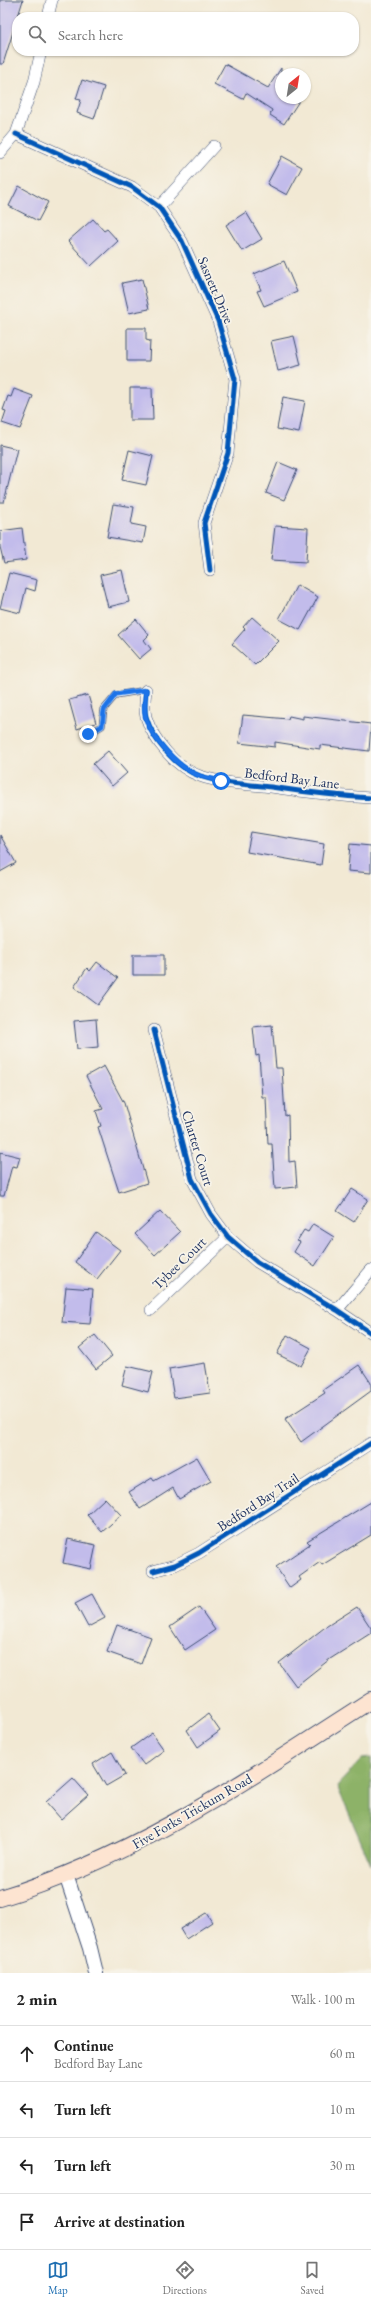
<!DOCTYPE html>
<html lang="en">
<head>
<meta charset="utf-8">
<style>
	body { margin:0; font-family:"EB Garamond",serif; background:#f2f2f2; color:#222 }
	.compass { position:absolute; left:275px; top:68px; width:36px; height:36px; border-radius:50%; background:#fff; box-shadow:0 1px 3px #0004; rotate:30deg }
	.stop { position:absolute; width:12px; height:12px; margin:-9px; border:3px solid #1a73e8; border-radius:50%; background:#fff }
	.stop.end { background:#1a73e8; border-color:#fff; box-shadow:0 1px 4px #0008 }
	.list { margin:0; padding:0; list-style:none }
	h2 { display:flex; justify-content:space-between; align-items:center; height:52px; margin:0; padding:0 16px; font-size:17px }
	h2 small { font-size:13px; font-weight:400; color:#767676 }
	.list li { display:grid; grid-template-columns:26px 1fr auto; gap:12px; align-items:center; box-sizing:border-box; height:56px; padding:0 16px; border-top:1px solid #e0e0e0 }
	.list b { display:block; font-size:15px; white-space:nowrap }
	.list p { margin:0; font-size:13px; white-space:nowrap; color:#767676 }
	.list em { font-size:13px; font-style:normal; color:#767676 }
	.icon { flex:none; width:22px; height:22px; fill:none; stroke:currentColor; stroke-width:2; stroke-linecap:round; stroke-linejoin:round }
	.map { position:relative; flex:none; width:371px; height:1973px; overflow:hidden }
	.search { position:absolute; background:#fff; box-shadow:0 1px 3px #0004; left:12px; right:12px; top:12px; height:44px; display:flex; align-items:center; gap:10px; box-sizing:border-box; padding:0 14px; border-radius:16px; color:#767676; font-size:15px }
	.sheet { height:276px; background:#fff }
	nav { display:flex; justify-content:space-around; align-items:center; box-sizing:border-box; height:56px; border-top:1px solid #e0e0e0; background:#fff; font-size:11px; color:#767676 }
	nav a { display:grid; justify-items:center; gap:2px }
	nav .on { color:#1f6fb2 }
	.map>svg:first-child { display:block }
	.forest { fill:#8db268; stroke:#547063 }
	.building { fill:#c2bceb }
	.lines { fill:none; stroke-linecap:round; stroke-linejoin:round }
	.service-casing { stroke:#3b4b70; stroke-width:7 }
	.minor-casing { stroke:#3b4b70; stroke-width:12 }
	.tertiary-casing { stroke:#3b4b70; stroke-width:16 }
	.secondary-casing { stroke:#3b4b70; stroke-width:18 }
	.service { stroke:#fff; stroke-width:5.5 }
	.minor { stroke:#fff; stroke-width:11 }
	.tertiary { stroke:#fff; stroke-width:14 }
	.secondary { stroke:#fde4d1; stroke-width:16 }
	.cycleway-casing { stroke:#f7f3e8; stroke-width:8 }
	.cycleway { stroke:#0057b8; stroke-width:5 }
	.route { stroke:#1a73e8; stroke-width:5 }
	.labels { text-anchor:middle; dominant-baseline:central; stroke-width:3.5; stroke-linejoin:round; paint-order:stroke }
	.street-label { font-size:14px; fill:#1b2f5e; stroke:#f7f3e8 }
</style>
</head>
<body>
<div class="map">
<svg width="371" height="1973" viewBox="0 0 371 1973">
	<rect width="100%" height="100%" fill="#f7f3e8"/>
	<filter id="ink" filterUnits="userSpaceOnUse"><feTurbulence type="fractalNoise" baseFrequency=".025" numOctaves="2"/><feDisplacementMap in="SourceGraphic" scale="8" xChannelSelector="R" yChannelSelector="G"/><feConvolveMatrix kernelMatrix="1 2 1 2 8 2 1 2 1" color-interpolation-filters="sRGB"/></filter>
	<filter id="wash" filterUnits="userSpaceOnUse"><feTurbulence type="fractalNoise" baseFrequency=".012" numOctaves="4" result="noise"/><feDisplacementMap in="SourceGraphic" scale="16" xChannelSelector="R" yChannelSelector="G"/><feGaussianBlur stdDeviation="0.9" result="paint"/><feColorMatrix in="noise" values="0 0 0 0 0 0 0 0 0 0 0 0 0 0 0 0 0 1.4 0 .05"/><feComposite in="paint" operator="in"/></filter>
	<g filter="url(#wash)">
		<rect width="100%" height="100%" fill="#f2e9d4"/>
		<!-- forest -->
		<path class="forest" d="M371,1758V1865L337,1786L362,1759Z"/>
		<g id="blocks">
			<!-- building -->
			<path class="building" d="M0,0H23L3,64H0Z
				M225,64L268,88L281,68V98H301L284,124L270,115L272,110L246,93L243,99L214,84Z
				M82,80L104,87L94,119L77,113L81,100L76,99Z
				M282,156L302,167L287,195L267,184Z
				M19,186L48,202L38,221L9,206Z
				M246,212L262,239L242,251L226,225Z
				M93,219L104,231L107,229L118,241L91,266L68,241Z
				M284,261L297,292L264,306L257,291L261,290L254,274Z
				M142,279L149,309L129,313L122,283Z
				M127,328H146V340L150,341L149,361H127Z
				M294,336L301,365L278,371L271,341Z
				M130,388H152L153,420H130Z
				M14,389L33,396L20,429L2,423L6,411L3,410L8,396L11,397Z
				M283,397L305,401L299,433L277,429Z
				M0,445L17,449L4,502H0Z
				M129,450L153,456L146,485L122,480Z
				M278,462L297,470L284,500L266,493Z
				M113,504L134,507L131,524L146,527L143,543L107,537Z
				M275,526L308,528L306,562L271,560Z
				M22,528L26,560L4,563L0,547V531Z
				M122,570L129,602L108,607L100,575Z
				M9,573L37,580L35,591L26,588L20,613L0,608Z
				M297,585L318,597L300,630L279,619Z
				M252,617L279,641L255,665L232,644L245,629L243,627Z
				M136,619L149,635L144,640L151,649L139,659L118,635Z
				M88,695L96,723L77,729L69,700Z
				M243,715L288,719L289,716L303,719V716L371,724L369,751L320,745V749L275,742V747L239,743Z
				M108,751L127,773L112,786L93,764Z
				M251,832L324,844L321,865L247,852Z
				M0,835L16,863L0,872Z
				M350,844L371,846V873L348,871Z
				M133,955H164V975H133Z
				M97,962L118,978L98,1005L74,987L87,968L90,971Z
				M96,1019L98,1047L77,1049L74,1021Z
				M272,1025L276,1068H282L285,1116L288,1115L289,1162L295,1161L297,1187L275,1189L272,1144H268L266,1097H262L259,1055L256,1056L253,1027Z
				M104,1066L124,1103L147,1183L119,1192L98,1127L101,1126L96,1111L103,1109L86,1076Z
				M0,1152L20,1157L17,1167L12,1166L4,1196H0Z
				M352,1189L368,1199L354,1222L337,1211Z
				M160,1211L180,1232L155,1255L135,1234Z
				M313,1224L334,1237L315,1266L294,1252L300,1242L297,1241L304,1230L308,1232Z
				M96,1232L120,1250L97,1279L75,1262Z
				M66,1287L93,1289L90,1324L62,1322Z
				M95,1335L112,1356L96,1369L79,1348Z
				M287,1335L311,1348L301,1366L277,1354Z
				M205,1363L210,1393L174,1398L169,1369Z
				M359,1365L371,1383V1391L301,1442L285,1419L325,1393L323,1390Z
				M127,1366L153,1372L148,1392L122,1385Z
				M197,1457L211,1481L179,1499L173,1488L140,1509L129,1492L152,1478L154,1481Z
				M105,1498L121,1515L102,1532L87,1515Z
				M371,1502V1535L322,1565L320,1562L299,1577L301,1580L290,1588L276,1567L310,1544L307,1541Z
				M68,1539L96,1545L91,1569L63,1563Z
				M92,1594L105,1618L88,1627L75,1603Z
				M199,1607L215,1630L185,1650L170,1627Z
				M357,1607L371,1628V1633L330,1659L296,1686L279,1663L324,1628Z
				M117,1625L151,1637L141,1664L107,1652Z
				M208,1714L220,1731L198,1747L187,1730Z
				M152,1733L164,1750L144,1765L131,1748Z
				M112,1752L125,1775L106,1786L93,1764Z
				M73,1778L88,1795L61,1819L46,1802Z
				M206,1913L212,1922L186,1939L180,1929Z"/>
		</g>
	</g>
	<g filter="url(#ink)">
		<use href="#blocks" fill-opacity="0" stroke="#3b4b70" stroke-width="1"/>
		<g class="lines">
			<!-- service casing -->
			<g class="service-casing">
				<path id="service" d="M88,734L102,726L104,709L116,695L146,690"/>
			</g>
			<!-- minor casing -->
			<g class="minor-casing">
				<path id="minor" d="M48,17L52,0
					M16,134L132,187L159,207L182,241L218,321L235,379L228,453L204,523L210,570
					M0,153L16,134L34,82L41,51
					M159,207L214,146
					M146,690C145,698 144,709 146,717C153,740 176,768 200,776C222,784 248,784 271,787C305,792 337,796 371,798
					M154,1030L192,1179L211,1214L228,1237L257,1262L337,1310L371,1333
					M151,1310L228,1237
					M337,1310L371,1270
					M153,1571L175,1565L199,1553L371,1443"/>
			</g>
			<!-- tertiary casing -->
			<g class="tertiary-casing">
				<path id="tertiary" d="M66,1875L90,1948L96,1973"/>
			</g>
			<!-- secondary casing -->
			<g class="secondary-casing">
				<path id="secondary" d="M0,1898C136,1857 253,1776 371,1700"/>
			</g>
			<!-- service -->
			<use href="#service" class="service"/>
			<!-- minor -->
			<use href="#minor" class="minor"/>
			<!-- tertiary -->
			<use href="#tertiary" class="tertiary"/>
			<!-- secondary -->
			<use href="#secondary" class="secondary"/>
			<!-- cycleway casing -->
			<g class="cycleway-casing">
				<path id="cycleway" d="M16,134L132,187L159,207L182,241L218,321L235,379L228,453L204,523L210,570
					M146,690C145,698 144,709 146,717C153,740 176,768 200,776C222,784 248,784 271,787C305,792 337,796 371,798
					M154,1030L192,1179L211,1214L228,1237L257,1262L337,1310L371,1333
					M153,1571L175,1565L199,1553L371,1443"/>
			</g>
			<!-- cycleway -->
			<use href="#cycleway" class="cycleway"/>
		</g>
	</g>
	<g class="lines" filter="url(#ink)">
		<!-- route -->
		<path class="route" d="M88,734L102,726L104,710L116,694L146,690C145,698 144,707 145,715C149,736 179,769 200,776C206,778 214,779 221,781"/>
	</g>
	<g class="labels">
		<!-- street labels -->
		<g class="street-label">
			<text transform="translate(216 290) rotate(67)">Sasnett Drive</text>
			<text transform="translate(292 778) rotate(7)">Bedford Bay Lane</text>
			<text transform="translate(198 1148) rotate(73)">Charter Court</text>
			<text transform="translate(179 1263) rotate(-44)">Tybee Court</text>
			<text transform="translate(258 1502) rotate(-33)">Bedford Bay Trail</text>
			<text transform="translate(192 1811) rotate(-30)">Five Forks Trickum Road</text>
		</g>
	</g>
</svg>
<svg class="compass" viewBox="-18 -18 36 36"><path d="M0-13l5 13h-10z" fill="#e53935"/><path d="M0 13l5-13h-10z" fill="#767676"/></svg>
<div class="stop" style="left:221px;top:781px"></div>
<div class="stop end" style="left:88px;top:734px"></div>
<div class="search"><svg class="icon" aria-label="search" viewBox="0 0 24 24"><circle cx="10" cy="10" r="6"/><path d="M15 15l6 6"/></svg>Search here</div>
</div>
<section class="sheet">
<h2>2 min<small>Walk · 100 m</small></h2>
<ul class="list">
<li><svg class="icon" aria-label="ahead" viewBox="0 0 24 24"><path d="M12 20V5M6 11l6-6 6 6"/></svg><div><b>Continue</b><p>Bedford Bay Lane</p></div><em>60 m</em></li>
<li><svg class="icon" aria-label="left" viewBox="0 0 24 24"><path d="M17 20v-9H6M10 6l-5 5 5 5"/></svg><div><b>Turn left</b></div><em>10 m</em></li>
<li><svg class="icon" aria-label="left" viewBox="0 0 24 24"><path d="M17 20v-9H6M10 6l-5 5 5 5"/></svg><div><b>Turn left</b></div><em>30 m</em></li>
<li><svg class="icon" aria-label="arrive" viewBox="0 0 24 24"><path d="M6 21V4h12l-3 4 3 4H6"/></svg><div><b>Arrive at destination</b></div></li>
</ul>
</section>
<nav>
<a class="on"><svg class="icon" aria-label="map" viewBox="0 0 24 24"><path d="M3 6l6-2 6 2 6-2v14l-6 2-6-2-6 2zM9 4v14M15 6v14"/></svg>Map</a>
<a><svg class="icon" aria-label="directions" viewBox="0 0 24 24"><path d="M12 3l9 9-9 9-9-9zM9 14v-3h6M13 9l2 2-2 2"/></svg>Directions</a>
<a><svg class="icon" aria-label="saved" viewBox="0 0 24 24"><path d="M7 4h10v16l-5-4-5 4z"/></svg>Saved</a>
</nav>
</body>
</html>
